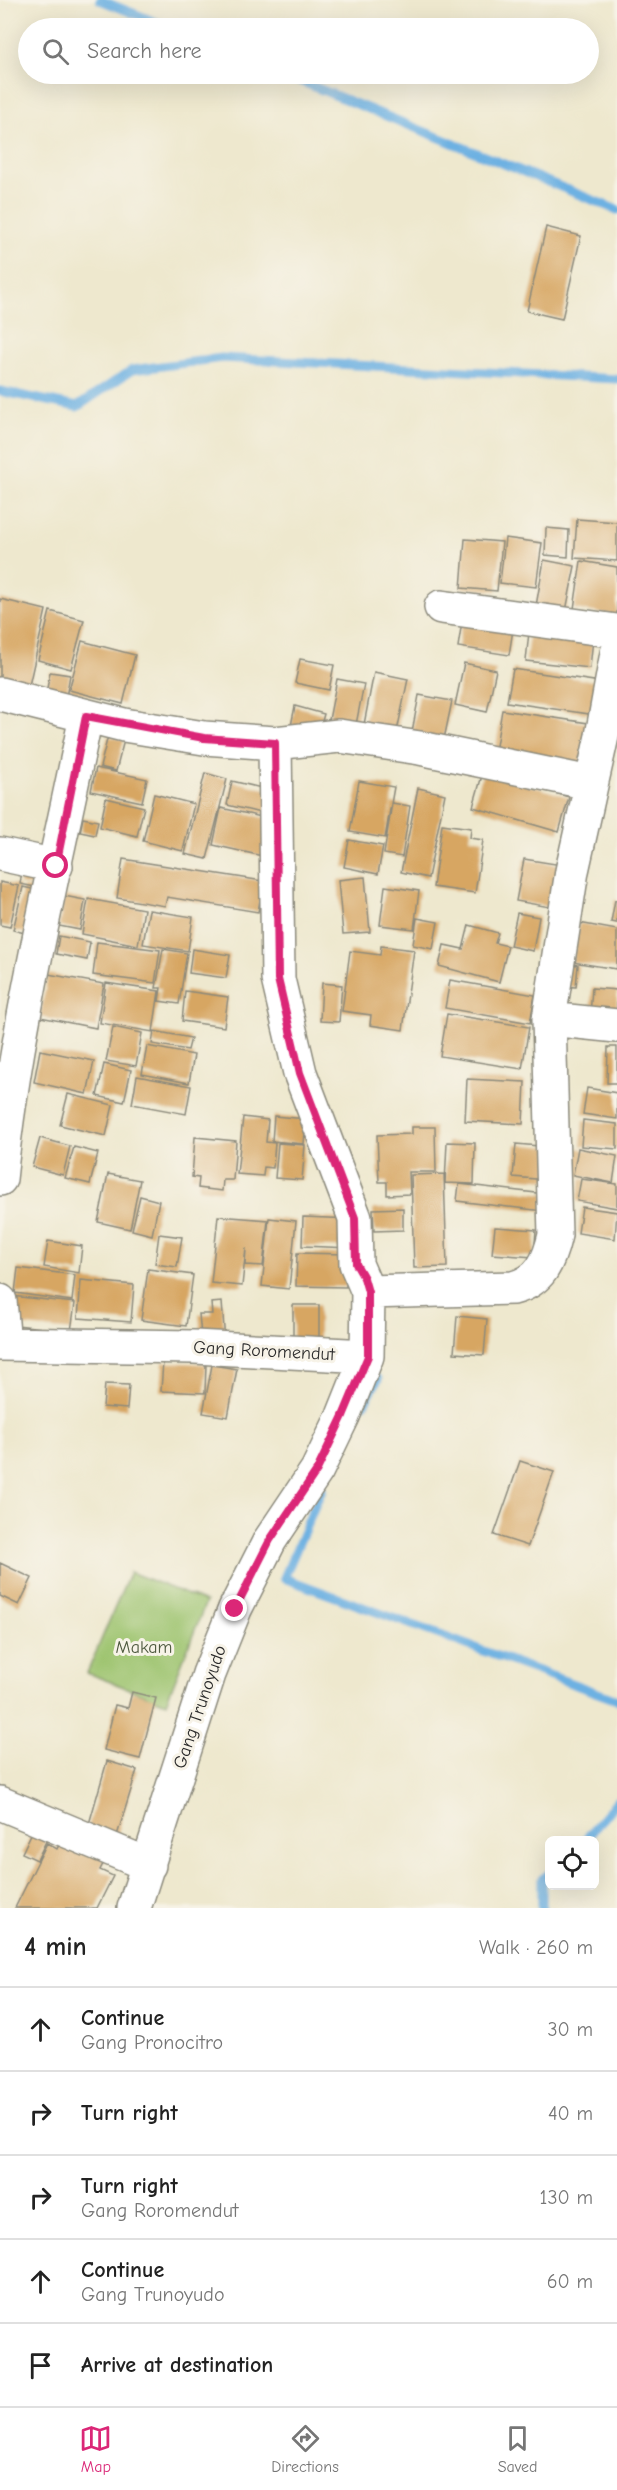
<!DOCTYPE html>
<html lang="en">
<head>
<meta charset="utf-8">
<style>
	body { margin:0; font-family:"Comic Neue",sans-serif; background:#f2f2f2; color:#222 }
	.controls { position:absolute; right:18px; bottom:18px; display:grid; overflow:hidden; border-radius:9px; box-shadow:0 6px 24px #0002 }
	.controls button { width:54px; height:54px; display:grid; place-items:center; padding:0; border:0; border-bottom:2px solid #e0e0e0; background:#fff; color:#222; font:30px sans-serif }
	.stop { position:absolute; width:18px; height:18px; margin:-14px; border:4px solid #db2777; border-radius:50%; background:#fff }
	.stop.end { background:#db2777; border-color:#fff; box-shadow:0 2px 6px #0008 }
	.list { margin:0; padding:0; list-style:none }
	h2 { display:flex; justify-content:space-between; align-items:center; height:78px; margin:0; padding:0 24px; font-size:26px }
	h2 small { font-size:20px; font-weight:400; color:#767676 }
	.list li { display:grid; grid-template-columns:39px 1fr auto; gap:18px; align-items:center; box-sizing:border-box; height:84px; padding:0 24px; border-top:2px solid #e0e0e0 }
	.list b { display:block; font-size:22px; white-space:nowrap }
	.list p { margin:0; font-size:20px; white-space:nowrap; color:#767676 }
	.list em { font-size:20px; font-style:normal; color:#767676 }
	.icon { flex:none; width:33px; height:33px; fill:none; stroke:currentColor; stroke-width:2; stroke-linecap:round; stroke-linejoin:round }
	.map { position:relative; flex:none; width:617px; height:1908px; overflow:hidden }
	.search { position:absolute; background:#fff; box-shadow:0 6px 24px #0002; left:18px; right:18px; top:18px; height:66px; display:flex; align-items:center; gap:15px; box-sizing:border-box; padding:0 21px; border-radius:33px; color:#767676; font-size:22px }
	.sheet { height:498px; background:#fff }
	nav { display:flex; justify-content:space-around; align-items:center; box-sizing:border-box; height:84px; border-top:2px solid #e0e0e0; background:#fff; font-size:16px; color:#767676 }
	nav a { display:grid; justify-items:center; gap:3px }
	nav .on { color:#db2777 }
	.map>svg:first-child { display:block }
	.green { fill:#9ec46f; stroke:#64784d; stroke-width:1.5 }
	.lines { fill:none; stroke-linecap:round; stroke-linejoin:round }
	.stream { stroke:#6db1e2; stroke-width:9 }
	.building { fill:#d7a662 }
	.street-casing { stroke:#8c8a7c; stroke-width:36 }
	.street { stroke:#fff; stroke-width:33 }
	.route { stroke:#db2777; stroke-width:8 }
	.labels { text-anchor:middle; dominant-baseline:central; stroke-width:6; stroke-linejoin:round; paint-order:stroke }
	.street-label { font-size:18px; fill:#2b2b2b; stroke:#f7f3e8 }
	.park-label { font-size:18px; fill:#4e593f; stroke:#f7f3e8 }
</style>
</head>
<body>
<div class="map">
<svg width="617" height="1908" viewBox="0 0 617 1908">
	<rect width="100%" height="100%" fill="#f7f3e8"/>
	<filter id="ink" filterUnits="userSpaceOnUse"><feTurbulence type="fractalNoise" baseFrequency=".0167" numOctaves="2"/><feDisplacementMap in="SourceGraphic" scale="12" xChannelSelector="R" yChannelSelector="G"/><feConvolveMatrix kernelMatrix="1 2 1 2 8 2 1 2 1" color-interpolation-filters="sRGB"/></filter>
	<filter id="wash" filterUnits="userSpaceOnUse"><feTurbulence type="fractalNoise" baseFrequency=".008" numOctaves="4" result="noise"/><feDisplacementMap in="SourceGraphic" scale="24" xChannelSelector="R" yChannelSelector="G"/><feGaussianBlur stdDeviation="1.35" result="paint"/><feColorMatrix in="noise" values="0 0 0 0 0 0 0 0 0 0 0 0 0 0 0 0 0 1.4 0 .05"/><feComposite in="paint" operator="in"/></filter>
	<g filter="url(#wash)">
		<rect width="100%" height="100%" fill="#eee8ce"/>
		<!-- green -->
		<path class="green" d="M130,1572L206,1602L166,1703L87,1673Z"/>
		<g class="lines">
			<!-- stream -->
			<path class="stream" d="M100,0L171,28
				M283,74L617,210
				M0,391L77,407L132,370L222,358L617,379
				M364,1404L378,1379L365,1374
				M322,1489L284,1578L617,1700
				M585,1840L617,1801
				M542,1908V1879L550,1873"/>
		</g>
		<g id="blocks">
			<!-- building -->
			<path class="building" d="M546,227L581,236L562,319L527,311Z
				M577,519L617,522V561L574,558Z
				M546,528L569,530L568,557L545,555Z
				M505,538L542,543L536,587L500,583Z
				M465,539L502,542L497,591L461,588Z
				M544,560L575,566L566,611L536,606Z
				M581,561L617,567V616L574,609Z
				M0,599L46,610L28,690L0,683Z
				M50,611L84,620L71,669L38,660Z
				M463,615L514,623L509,655L458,647Z
				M530,622L594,629L590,668L526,661Z
				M82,641L135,655L123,704L69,690Z
				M300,659L334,665L329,690L295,683Z
				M464,663L496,670L487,712L455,705Z
				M513,669L607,683L602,716L507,702Z
				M50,672L70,675L65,703L45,699Z
				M374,672L408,679L395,741L362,735Z
				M337,679L364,684L354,735L327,730Z
				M419,695L452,701L443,744L411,737Z
				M295,706L324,714L319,732L291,726Z
				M502,710L588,723L580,772L494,758Z
				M108,736L124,740L116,771L100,767Z
				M96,768L147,779L142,802L91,791Z
				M483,772L569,797L559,832L473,807Z
				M205,773L227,779L207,859L185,854Z
				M232,781L274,791L269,815L227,805Z
				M359,781L394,787L385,838L350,832Z
				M418,788L445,794L428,878L401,872Z
				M154,794L194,804L183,851L143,841Z
				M106,798L144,807L137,836L100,827Z
				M392,803L410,806L402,857L384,854Z
				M221,808L275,820L267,857L213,845Z
				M83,818L98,821L95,835L80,832Z
				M442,824L471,828L470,838L483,840L475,893L433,887Z
				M349,840L383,846L378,874L344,867Z
				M123,859L263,881L258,912L167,897L165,906L117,898Z
				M524,859L562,865L555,908L516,901Z
				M23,865L45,889L20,884Z
				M365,877L370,932L343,934L338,880Z
				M0,882L19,886L10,927L0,925Z
				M385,886L419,891L414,929L380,925Z
				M23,887L45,892L36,936L13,930Z
				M64,896L85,900L80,930L59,926Z
				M88,899L144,909L138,945L82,934Z
				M615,900H617V923L611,922Z
				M149,910L193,917L188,951L143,944Z
				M517,913L539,917L533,951L510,946Z
				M417,918L438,922L433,949L413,945Z
				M579,923L617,930V969L572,962Z
				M469,925L498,933L495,943L508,946L499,982L439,966L444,945L463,949Z
				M59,936L90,942L87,960L56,954Z
				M97,942L160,950L155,983L93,975Z
				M381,946L414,950L403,1030L370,1025L371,1015L342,1011L350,951L380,955Z
				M163,949L187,953L179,1004L159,1001L161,988H156Z
				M192,949L230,955L226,978L189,973Z
				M560,963L578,965L576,987L557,986Z
				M48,974L104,984L96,1028L40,1017Z
				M450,980L535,995L530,1023L445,1008Z
				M106,983L159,991L153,1032L100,1023Z
				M322,983L342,985L339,1022L320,1021Z
				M592,988L617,990V1017L590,1015Z
				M185,991L228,997L224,1027L182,1021Z
				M447,1014L529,1027L522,1069L440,1056Z
				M113,1027L142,1033L136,1066L106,1061Z
				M154,1031L191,1038L188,1050L152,1044Z
				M147,1046L194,1055L189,1083L142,1074Z
				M608,1047H617V1083H607Z
				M40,1050L94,1061L87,1094L34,1082Z
				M104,1064L131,1070L124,1102L97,1096Z
				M137,1076L191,1086L186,1114L132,1104Z
				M467,1079L525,1082L523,1124L465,1121Z
				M587,1088L617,1093V1119L583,1114Z
				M68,1094L113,1105L106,1136L60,1125Z
				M274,1116L306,1119L304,1144L272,1141Z
				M243,1117L268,1120L266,1142L275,1143L273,1168L264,1167L263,1176L237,1174Z
				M583,1120L617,1124V1149L581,1146Z
				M412,1127H435L436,1172H409L410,1194L387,1195V1182H379L377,1135L412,1134Z
				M195,1137L236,1141L233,1180H223L222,1191L198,1188L199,1178L192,1177Z
				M40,1138L70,1146L63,1175L32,1167Z
				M447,1142L475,1143L474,1184L445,1183Z
				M278,1143L305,1145L302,1180L275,1178Z
				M516,1144L550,1147L547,1180L513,1177Z
				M74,1147L98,1153L90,1184L65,1178Z
				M578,1148L617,1156L613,1183L573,1175Z
				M108,1174L140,1180L130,1229L98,1222Z
				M444,1174L447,1267L414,1268L411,1175Z
				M581,1179L617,1184V1208L577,1201Z
				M459,1184L545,1194L543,1211L457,1201Z
				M140,1196L159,1201L152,1235L132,1230Z
				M582,1207L617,1212L615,1239L578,1233Z
				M403,1208V1230L374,1231L373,1209Z
				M218,1216L268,1220L263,1266L245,1265L246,1248L242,1286L211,1283Z
				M303,1217L353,1219L351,1248L302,1246Z
				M269,1218L296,1221L289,1289L262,1286Z
				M495,1227L536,1230L534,1257L492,1254Z
				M159,1234L182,1237L177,1267L155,1264Z
				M48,1241L82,1246L79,1273L44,1267Z
				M297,1253L347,1254L346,1287L296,1286Z
				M18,1268L75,1275L72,1301L15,1293Z
				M148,1269L193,1275L186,1326L141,1320Z
				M81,1280L134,1285L131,1322L78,1318Z
				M11,1296L75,1303L71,1331L7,1324Z
				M222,1302L225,1342L201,1336L199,1314H212L211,1303Z
				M293,1305H319V1340H293Z
				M457,1316L487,1319L484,1355L454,1353Z
				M163,1362L206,1364L205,1393L161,1391Z
				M212,1365L237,1369L228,1417L203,1413Z
				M105,1384L129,1385L127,1409L103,1407Z
				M520,1461L554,1472L528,1546L494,1535Z
				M0,1563L32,1578L19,1605L0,1596Z
				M132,1692L156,1698L140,1759L104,1750L115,1705L128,1708Z
				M107,1761L137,1770L116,1839L87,1831Z
				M34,1828L49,1835L37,1860L22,1853Z
				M62,1839L105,1860L100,1870L113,1876L97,1908H15L47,1843L57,1849Z"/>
		</g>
	</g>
	<g filter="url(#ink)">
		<use href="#blocks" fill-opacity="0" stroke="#8c8a7c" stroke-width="1.5"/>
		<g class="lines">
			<!-- street casing -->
			<g class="street-casing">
				<path id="street" d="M441,607L617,631
					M0,694L124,725L204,738L275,743L339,736L420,748L590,783
					M0,854L56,866
					M549,1019L617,1026
					M0,1179C16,1023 55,870 86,716
					M368,1292L513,1288C541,1281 549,1261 555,1235L549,1019L572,871L602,736L617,653
					M0,1301L4,1344
					M0,1344L194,1347L367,1356L368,1292L356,1264L355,1218L300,1073L278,979L275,743
					M0,1803L149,1865
					M134,1908L209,1674L235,1609L270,1540L317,1470L343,1416L367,1356"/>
			</g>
			<!-- street -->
			<use href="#street" class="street"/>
		</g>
	</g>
	<g class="lines" filter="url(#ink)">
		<!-- route -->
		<path class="route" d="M56,866L86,716L204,738L275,743L278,979L300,1073L355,1218L356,1264L364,1278L368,1292V1356L343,1416L317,1470L270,1540L235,1609"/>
	</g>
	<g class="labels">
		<!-- street labels -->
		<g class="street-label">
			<text transform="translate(264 1351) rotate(3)">Gang Roromendut</text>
			<text transform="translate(200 1707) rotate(-71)">Gang Trunoyudo</text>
		</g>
		<!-- park labels -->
		<g class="park-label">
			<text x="144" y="1647">Makam</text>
		</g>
	</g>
</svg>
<div class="controls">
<button><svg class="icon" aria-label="locate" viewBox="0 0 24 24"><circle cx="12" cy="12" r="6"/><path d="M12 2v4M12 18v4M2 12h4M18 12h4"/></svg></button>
</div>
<div class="stop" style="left:56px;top:866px"></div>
<div class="stop end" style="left:235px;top:1609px"></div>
<div class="search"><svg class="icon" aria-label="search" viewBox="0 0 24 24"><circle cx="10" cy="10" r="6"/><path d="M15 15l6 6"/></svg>Search here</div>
</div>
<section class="sheet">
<h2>4 min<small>Walk · 260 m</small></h2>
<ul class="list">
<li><svg class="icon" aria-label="ahead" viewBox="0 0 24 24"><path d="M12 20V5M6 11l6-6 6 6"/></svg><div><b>Continue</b><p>Gang Pronocitro</p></div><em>30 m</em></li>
<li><svg class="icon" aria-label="right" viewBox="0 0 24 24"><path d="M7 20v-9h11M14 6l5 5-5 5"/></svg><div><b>Turn right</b></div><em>40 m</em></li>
<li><svg class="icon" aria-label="right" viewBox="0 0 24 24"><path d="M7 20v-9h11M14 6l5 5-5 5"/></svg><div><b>Turn right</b><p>Gang Roromendut</p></div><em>130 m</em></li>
<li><svg class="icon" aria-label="ahead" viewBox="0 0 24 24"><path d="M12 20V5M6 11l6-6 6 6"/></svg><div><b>Continue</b><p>Gang Trunoyudo</p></div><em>60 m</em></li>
<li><svg class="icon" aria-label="arrive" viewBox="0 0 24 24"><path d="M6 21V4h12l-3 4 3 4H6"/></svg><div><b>Arrive at destination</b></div></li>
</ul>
</section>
<nav>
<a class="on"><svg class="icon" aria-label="map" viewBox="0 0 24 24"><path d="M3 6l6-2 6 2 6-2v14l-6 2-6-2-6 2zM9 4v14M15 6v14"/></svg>Map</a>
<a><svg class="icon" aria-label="directions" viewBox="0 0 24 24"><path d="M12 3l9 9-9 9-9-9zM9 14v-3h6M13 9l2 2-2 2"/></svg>Directions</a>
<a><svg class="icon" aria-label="saved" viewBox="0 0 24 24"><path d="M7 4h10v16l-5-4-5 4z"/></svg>Saved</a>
</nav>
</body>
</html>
